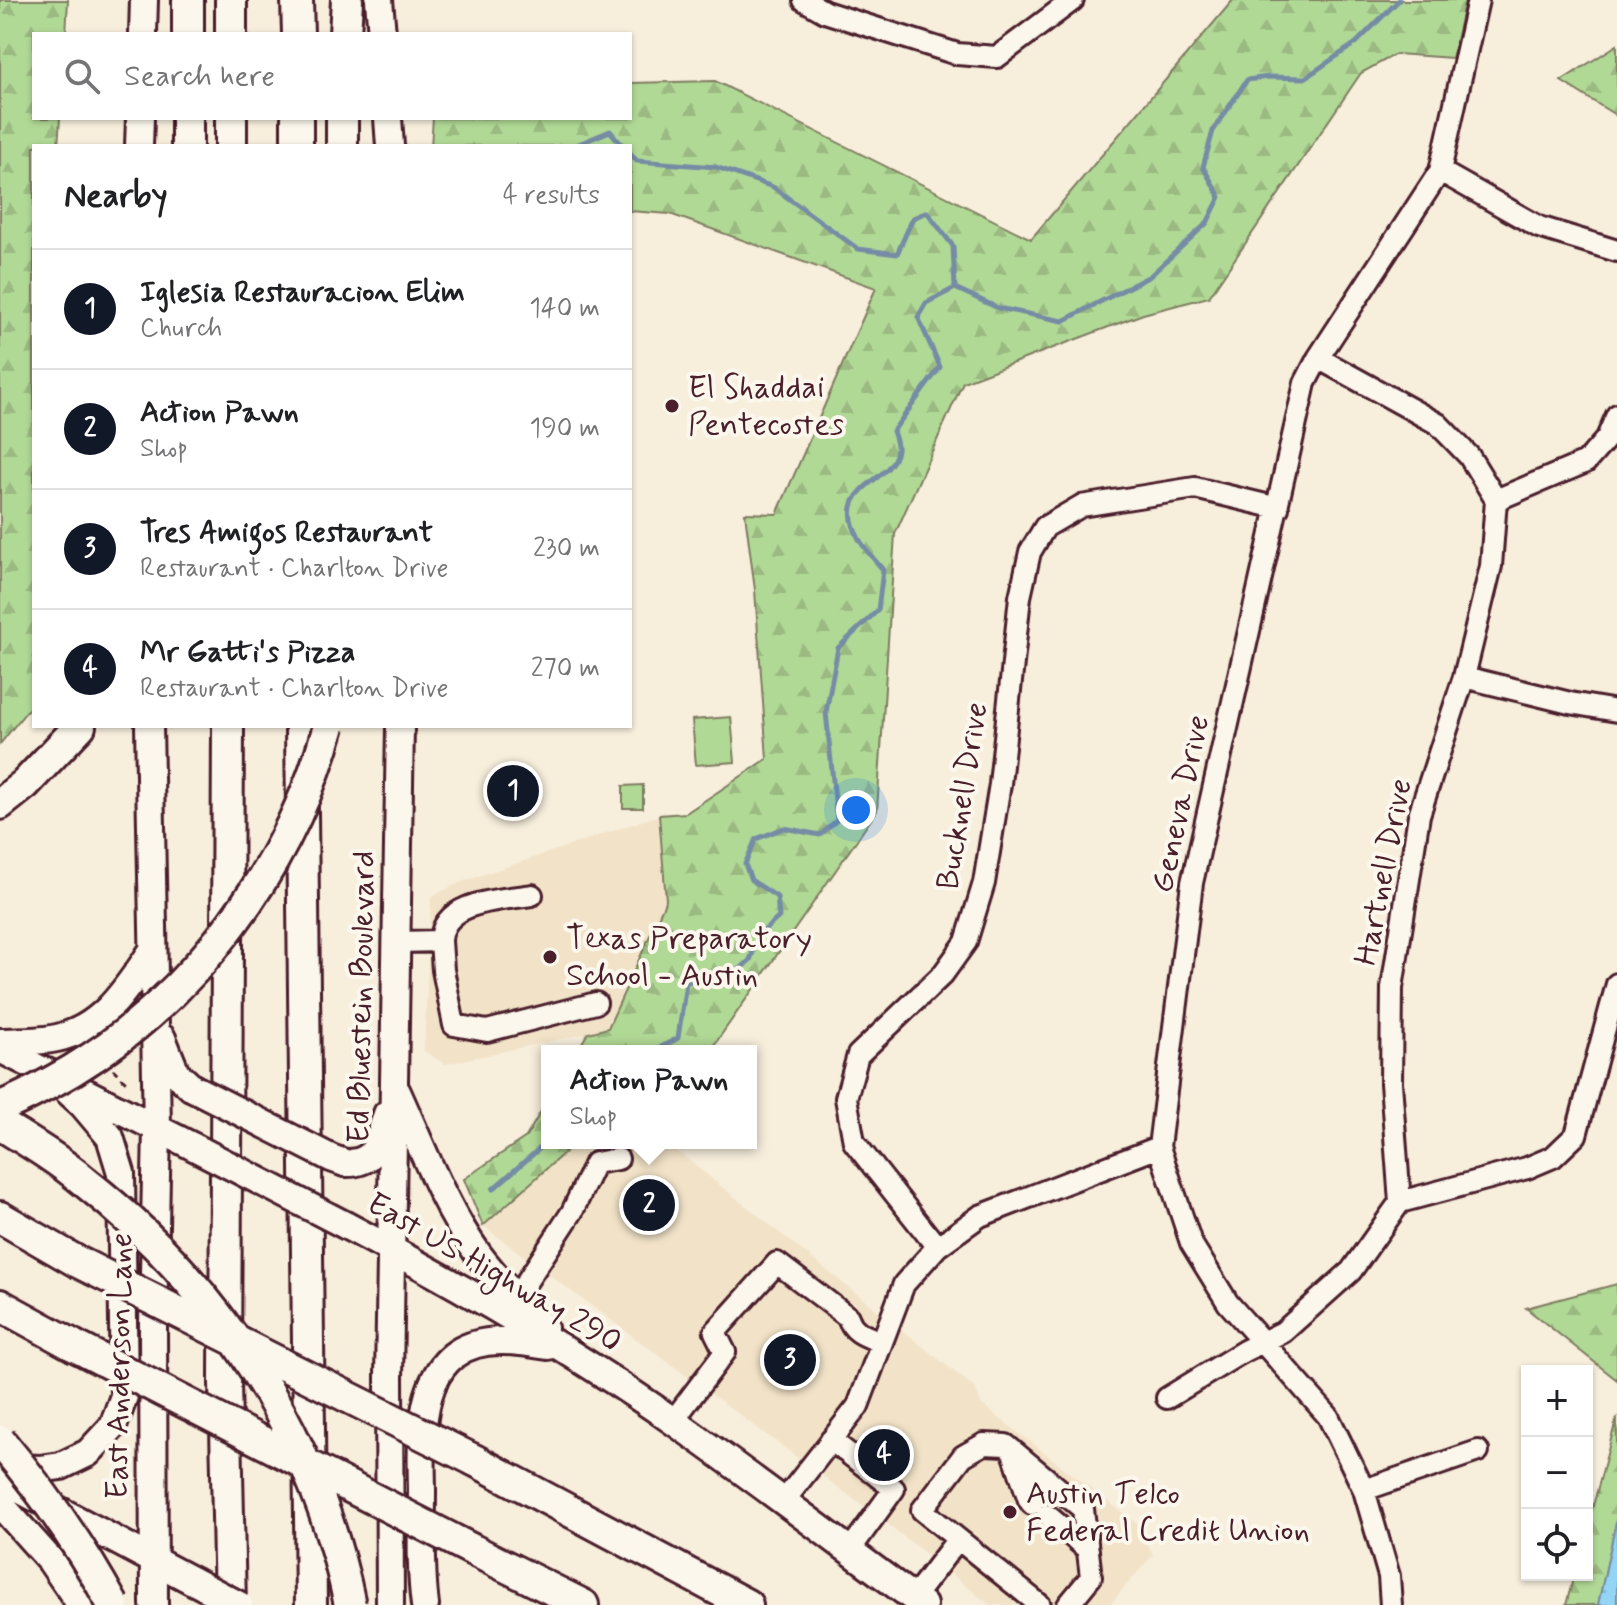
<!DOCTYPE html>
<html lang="en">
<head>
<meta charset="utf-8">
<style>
	body { margin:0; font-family:Mynerve,sans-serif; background:#f2f2f2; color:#202124 }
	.controls { position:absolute; right:24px; bottom:24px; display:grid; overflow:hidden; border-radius:0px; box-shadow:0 2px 6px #0004 }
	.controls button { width:72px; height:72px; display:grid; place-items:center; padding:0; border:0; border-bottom:2px solid #e0e0e0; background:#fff; color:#202124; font:40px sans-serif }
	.you { position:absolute; left:856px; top:810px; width:28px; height:28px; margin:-20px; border:6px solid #fff; border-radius:50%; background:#1a73e8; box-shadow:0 0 0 12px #1a73e833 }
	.badge { display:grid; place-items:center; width:52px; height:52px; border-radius:50%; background:#111827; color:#fff; font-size:26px; font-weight:700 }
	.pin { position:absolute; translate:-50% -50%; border:4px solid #fff; box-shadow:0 2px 8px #0006 }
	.popup { position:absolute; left:541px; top:1045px; width:216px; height:104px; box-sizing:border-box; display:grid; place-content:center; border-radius:0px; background:#fff; filter:drop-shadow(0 2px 6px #0005); font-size:26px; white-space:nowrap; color:#757577 }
	.popup b { font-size:30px; color:#202124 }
	.popup::after { content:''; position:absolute; left:50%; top:100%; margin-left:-16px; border:16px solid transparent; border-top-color:#fff }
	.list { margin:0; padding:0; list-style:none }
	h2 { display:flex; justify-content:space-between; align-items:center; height:104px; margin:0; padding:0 32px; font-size:34px }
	h2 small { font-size:26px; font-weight:400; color:#757577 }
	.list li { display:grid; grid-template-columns:52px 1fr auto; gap:24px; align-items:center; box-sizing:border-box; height:120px; padding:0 32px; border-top:2px solid #e0e0e0 }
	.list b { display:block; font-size:30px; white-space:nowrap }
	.list p { margin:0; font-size:26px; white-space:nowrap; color:#757577 }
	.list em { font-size:26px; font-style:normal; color:#757577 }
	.icon { flex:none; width:44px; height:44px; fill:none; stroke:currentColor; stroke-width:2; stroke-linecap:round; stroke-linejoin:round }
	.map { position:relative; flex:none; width:1617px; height:1605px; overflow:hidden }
	.search { position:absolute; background:#fff; box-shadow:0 2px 6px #0004; left:32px; top:32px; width:600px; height:88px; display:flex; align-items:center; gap:20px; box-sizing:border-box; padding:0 28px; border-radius:0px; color:#757577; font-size:30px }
	.panel { position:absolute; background:#fff; box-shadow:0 2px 6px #0004; left:32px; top:144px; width:600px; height:584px; border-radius:0px }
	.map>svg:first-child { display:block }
	.built { fill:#f2e3c8 }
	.green { fill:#b1d996; stroke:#7e7c60; stroke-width:2 }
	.forest { fill:url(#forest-firs); stroke:#7e7c60; stroke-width:2 }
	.water { fill:url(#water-ripples); stroke:#768ca4; stroke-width:2 }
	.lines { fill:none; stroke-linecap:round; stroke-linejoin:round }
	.stream { stroke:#768ca4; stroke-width:5 }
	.minor-tunnel { stroke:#d4c5b9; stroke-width:20; stroke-dasharray:20 10; stroke-linecap:butt }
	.minor-casing { stroke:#4a1f2b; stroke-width:26 }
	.major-casing { stroke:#4a1f2b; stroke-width:32 }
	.highway-casing { stroke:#4a1f2b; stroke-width:36 }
	.path { stroke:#4a1f2b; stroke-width:3; stroke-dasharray:6 6; stroke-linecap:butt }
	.minor { stroke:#fbf7ec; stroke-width:20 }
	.major { stroke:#fbf7ec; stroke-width:26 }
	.highway { stroke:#fbf7ec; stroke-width:30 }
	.major-bridge-casing { stroke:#4a1f2b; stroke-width:32; stroke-linecap:butt }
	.highway-bridge-casing { stroke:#4a1f2b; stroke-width:36; stroke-linecap:butt }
	.major-bridge { stroke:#fbf7ec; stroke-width:26 }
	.highway-bridge { stroke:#fbf7ec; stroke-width:30 }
	.poi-dot { fill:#4a1f2b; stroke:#fbf7ec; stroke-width:3 }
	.labels { text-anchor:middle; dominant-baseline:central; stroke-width:8; stroke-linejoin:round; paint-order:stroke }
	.poi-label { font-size:32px; fill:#4a1f2b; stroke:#fbf7ec; text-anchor:start }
	.street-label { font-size:32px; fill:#4a1f2b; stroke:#fbf7ec }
</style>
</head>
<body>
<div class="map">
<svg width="1617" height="1605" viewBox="0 0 1617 1605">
	<defs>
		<pattern id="forest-firs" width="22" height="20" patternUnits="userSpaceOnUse" patternTransform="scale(2)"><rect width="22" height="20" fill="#b1d996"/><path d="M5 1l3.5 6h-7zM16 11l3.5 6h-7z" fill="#9aba81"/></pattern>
		<pattern id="water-ripples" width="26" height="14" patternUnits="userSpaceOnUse" patternTransform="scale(2)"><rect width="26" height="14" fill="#94d5f5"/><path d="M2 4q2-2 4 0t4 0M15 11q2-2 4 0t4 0" fill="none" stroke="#81b6d2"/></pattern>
	</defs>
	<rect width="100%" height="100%" fill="#f7eedc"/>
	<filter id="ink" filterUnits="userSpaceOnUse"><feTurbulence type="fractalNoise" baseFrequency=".0125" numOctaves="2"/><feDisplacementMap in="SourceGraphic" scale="16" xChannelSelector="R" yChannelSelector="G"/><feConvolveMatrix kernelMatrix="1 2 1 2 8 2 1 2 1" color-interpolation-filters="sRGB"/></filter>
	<g filter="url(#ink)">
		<!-- built -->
		<path class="built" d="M659,815L676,1014L445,1064L424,1051L431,897L459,883Z
			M575,1143H667L976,1389L981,1404L1137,1524L1153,1555L1109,1605H990L889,1525L483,1226Z"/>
		<!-- green -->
		<path class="green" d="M731,717L735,762L696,765L692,720Z
			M643,785V808H623V786Z"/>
		<!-- forest -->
		<path class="forest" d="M0,0H68L66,34H34V118H60L58,146H34V702L0,744Z
			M1233,0H1465L1452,58L1396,54L1361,73L1209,297L1143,314L963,382L895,534L877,811L710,1051H577L588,1033L608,1028L666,900L659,815L686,813L767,759L755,590L745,513L777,514L876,288L670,214L630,211V146H431L433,118H630V83L715,81L1031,239Z
			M1617,45V116L1561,81Z
			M547,1101V1143H575L483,1226L464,1179L526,1137Z
			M1617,1284V1380L1526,1308Z
			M1617,1417V1518L1598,1605H1566L1574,1575H1587V1528Z"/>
		<!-- water -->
		<path class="water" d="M1617,1518V1605H1598Z"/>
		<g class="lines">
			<!-- stream -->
			<path class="stream" d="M574,146L610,131L623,146
				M630,153L637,161L716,167L773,187L858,249L897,254L913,218L927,212L953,246L955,288L998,308L1063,321L1150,276L1207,223L1220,197L1203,167L1213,131L1247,80L1268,77L1305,78L1356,43L1399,0
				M654,1051L678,1038L686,983L704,974L739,970L750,960L760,934L779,917L777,897L751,880L745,864L756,839L784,828L820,835L837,820L826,712L838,648L878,610L883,570C875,560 865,550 859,539C830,484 892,485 897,450C898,445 895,437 893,431L940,367L918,317L926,303L955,288
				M493,1189L547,1142"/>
			<!-- minor-tunnel -->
			<path class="minor-tunnel" d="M1042,1491L1056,1503"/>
			<!-- minor casing -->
			<g class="minor-casing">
				<path id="minor" d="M804,0L825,12L957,54L997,57L1073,0
					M1440,171L1539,227L1617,251
					M1496,500L1586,462L1607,438L1617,415
					M1464,677L1570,703L1617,711
					M441,941C442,900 502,900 532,895
					M398,942L441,941L443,970L454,1025L487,1031L596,1003
					M1400,1202L1527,1168L1553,1157L1576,1135L1617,984
					M937,1247L854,1142L846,1098L858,1055L943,974L966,942L984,883L1000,784L1020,597L1030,552L1045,527L1081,506L1195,488L1278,508
					M516,1298L572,1212L595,1163L618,1159
					M1167,1398L1244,1351L1283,1332L1351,1271L1400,1202L1391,1083L1392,988L1419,815L1464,677L1491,566L1496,500L1469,456L1438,424L1318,358
					M673,1421L725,1352L715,1332L777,1263L848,1317C853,1333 866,1336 881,1342
					M831,1440L894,1489L850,1550
					M1013,1452L1029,1500L1032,1504
					M1364,1490L1478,1451
					M784,1501L858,1406L904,1284L937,1247L980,1216L1159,1147
					M1047,1515L1088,1550
					M913,1598L958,1539
					M1040,1605L922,1510L963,1456L984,1444L1006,1445L1083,1509L1091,1577L1068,1605
					M1391,1605L1389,1576L1364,1490L1328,1416L1228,1303L1191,1243L1159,1147L1192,883L1305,383L1318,358L1440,171L1478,0"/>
			</g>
			<!-- major casing -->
			<g class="major-casing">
				<path id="major" d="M379,0L382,34
					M143,34L144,0
					M388,118L390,146
					M139,146L140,118
					M149,726L157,1127L153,1325L154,1605
					M162,1038L176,1073L191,1087
					M0,1042C19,1041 39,1042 57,1038C104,1028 128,986 153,950
					M0,1049L194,1147
					M397,1092C422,1147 443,1205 478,1254C498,1281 522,1304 544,1328
					M345,1163C378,1164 378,1141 387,1114
					M345,1225C457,1284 569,1348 673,1421C758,1481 840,1544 923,1605
					M0,1467L40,1469L61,1466L88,1453L113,1426L124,1396L121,1173L110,1137L83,1105L47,1072
					M0,1479L193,1581
					M0,1504L50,1560L81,1605
					M390,1605L389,1378L400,726
					M425,1605C420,1567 422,1527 422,1489C421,1436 416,1352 487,1342C507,1339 527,1343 548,1346"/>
			</g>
			<!-- highway casing -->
			<g class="highway-casing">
				<path id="highway" d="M297,0L298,34
					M188,34V0
					M231,34V0
					M345,34L347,0
					M187,118V146
					M231,146V118
					M297,146V118
					M228,726L225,1383L230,1605
					M301,726L311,1605
					M0,804L25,784L80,726
					M0,1217L76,1261
					M0,1305L73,1345
					M474,1460L747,1605
					M473,1550L583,1605"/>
			</g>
			<!-- path -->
			<path class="path" d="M113,1069L130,1086"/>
			<!-- minor -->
			<use href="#minor" class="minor"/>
			<!-- major -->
			<use href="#major" class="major"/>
			<!-- highway -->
			<use href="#highway" class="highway"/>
			<!-- major-bridge casing -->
			<g class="major-bridge-casing">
				<path id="major-bridge" d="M191,1087L331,1158L345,1163
					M194,1147L345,1225
					M193,1581L239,1605"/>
			</g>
			<!-- highway-bridge casing -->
			<g class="highway-bridge-casing">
				<path id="highway-bridge" d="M342,118V146
					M0,1107C25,1098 48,1084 71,1071C197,995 289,868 329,726
					M0,1124C29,1142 59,1160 85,1182C219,1287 316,1437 350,1605
					M76,1261L474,1460
					M73,1345L473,1550
					M0,1441C43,1492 81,1546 113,1605"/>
			</g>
			<!-- major-bridge -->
			<use href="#major-bridge" class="major-bridge"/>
			<!-- highway-bridge -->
			<use href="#highway-bridge" class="highway-bridge"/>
		</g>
	</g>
	<!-- markers -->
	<g class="poi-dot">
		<circle cx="672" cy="406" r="8"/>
		<circle cx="550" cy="957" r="8"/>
		<circle cx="1010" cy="1512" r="8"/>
	</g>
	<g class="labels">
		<!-- poi labels -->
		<g class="poi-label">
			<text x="688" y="388">El Shaddai<tspan x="688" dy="37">Pentecostes</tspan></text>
			<text x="566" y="939">Texas Preparatory<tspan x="566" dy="37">School - Austin</tspan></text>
			<text x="1026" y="1494">Austin Telco<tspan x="1026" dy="37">Federal Credit Union</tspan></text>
		</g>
		<!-- street labels -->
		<g class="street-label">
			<text transform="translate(963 796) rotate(-81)">Bucknell Drive</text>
			<text transform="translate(1181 804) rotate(-78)">Geneva Drive</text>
			<text transform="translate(1384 872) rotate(-79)">Hartnell Drive</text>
			<text transform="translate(362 997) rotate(-89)">Ed Bluestein Boulevard</text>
			<text transform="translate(494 1273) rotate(30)">East US Highway 290</text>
			<text transform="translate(120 1366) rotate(-89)">East Anderson Lane</text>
		</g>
	</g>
</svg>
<div class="controls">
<button>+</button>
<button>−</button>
<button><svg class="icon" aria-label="locate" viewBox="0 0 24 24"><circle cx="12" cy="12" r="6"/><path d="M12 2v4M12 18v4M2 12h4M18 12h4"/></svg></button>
</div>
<div class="you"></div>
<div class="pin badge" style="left:513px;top:791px">1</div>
<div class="pin badge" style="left:649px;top:1205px">2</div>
<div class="popup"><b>Action Pawn</b>Shop</div>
<div class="pin badge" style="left:790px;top:1360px">3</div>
<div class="pin badge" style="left:884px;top:1455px">4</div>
<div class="search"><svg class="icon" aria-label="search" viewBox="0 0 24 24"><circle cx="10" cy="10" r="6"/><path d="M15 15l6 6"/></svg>Search here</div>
<section class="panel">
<h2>Nearby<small>4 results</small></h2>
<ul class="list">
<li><span class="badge">1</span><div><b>Iglesia Restauracion Elim</b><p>Church</p></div><em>140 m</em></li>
<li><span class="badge">2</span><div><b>Action Pawn</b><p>Shop</p></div><em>190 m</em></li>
<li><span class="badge">3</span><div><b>Tres Amigos Restaurant</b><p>Restaurant · Charlton Drive</p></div><em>230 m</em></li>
<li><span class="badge">4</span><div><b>Mr Gatti's Pizza</b><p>Restaurant · Charlton Drive</p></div><em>270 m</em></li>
</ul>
</section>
</div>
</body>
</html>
